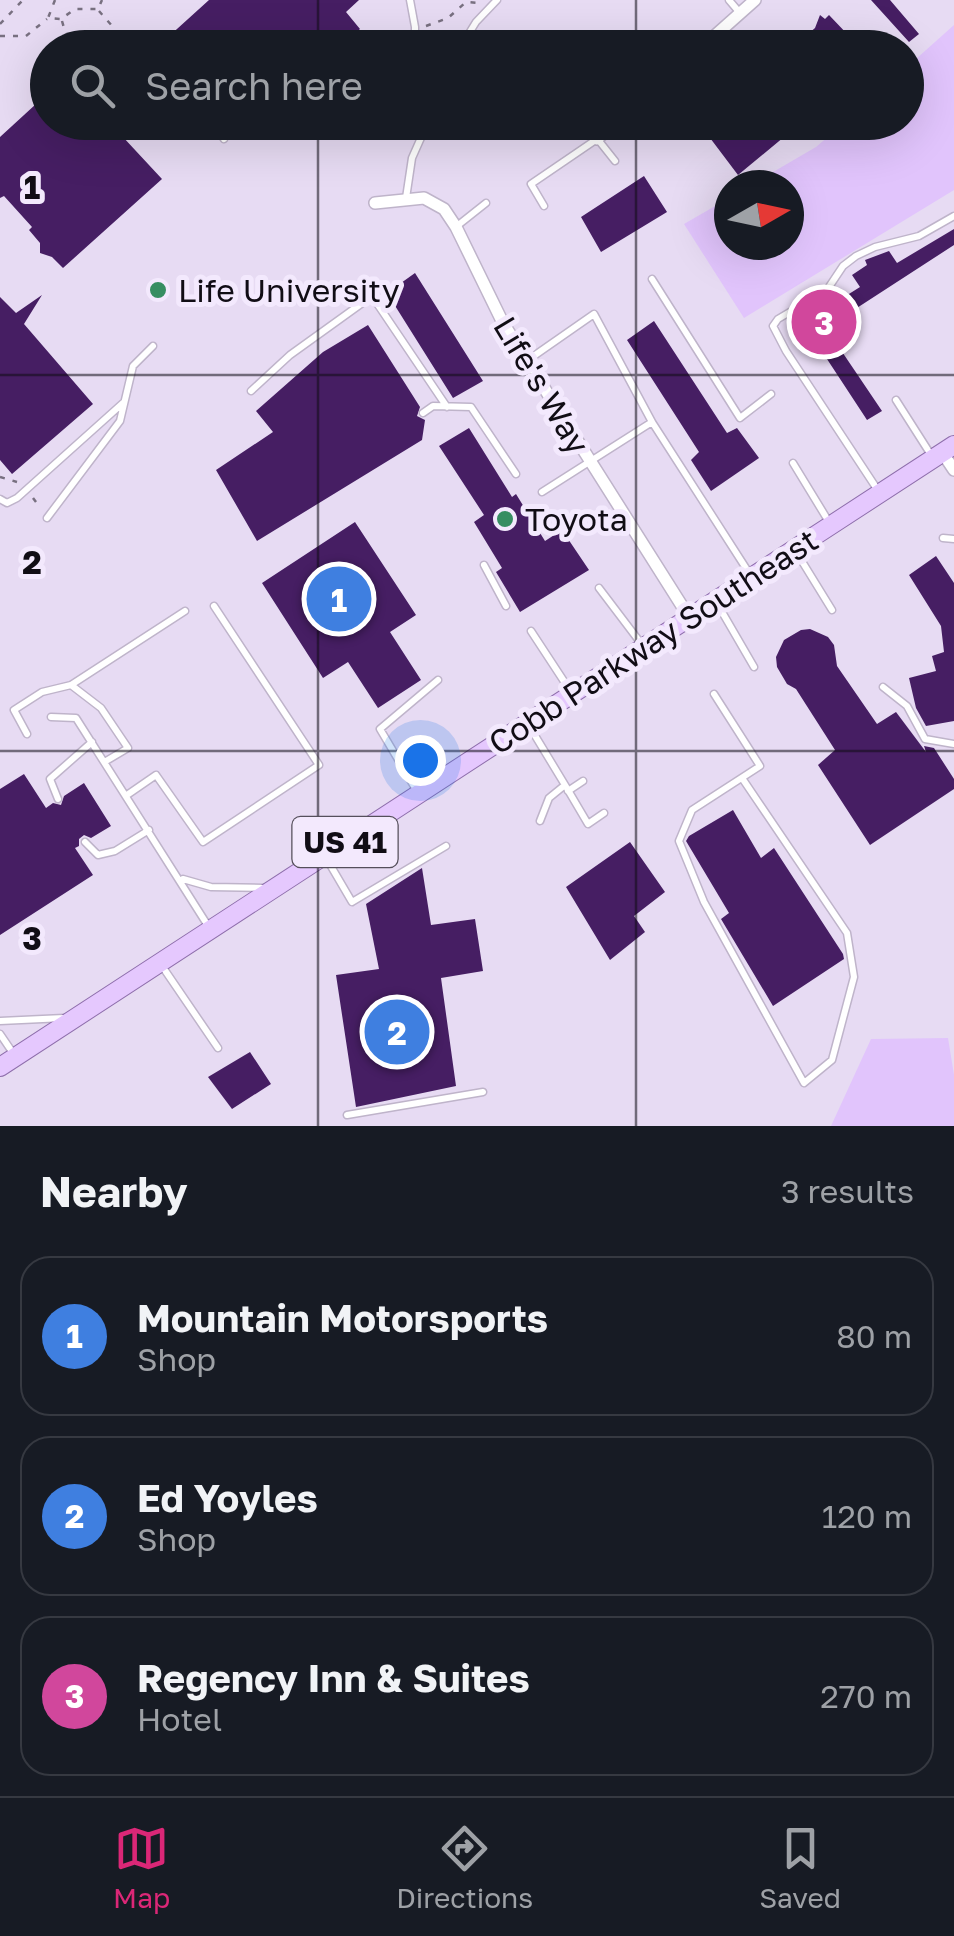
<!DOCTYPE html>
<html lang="en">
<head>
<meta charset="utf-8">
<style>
	body { margin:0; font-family:"Golos Text",sans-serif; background:#242831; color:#f1f3f6 }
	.compass { position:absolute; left:714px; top:170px; width:90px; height:90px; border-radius:50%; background:#171b24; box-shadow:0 10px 40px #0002; rotate:81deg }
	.you { position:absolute; left:420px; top:760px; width:35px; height:35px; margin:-25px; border:8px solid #fff; border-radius:50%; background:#1a73e8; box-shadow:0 0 0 15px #1a73e833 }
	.badge { display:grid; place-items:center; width:65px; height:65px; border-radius:50%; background:#db2777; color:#fff; font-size:32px; font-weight:700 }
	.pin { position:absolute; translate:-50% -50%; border:5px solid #fff; box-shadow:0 2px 10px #0006 }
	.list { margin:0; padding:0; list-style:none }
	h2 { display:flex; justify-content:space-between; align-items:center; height:130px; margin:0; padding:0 40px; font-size:42px }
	h2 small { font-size:32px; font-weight:400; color:#9ea1a6 }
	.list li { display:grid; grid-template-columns:65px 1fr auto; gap:30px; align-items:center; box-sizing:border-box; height:160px; margin:0 20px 20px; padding:0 20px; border:2px solid #363941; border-radius:30px }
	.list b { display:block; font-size:38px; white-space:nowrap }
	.list p { margin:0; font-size:32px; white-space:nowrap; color:#9ea1a6 }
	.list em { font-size:32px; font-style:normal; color:#9ea1a6 }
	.icon { flex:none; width:55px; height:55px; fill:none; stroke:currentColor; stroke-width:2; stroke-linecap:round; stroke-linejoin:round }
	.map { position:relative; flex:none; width:954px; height:1126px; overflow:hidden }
	.search { position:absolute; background:#171b24; box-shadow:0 10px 40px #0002; left:30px; right:30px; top:30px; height:110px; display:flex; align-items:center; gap:25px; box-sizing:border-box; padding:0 35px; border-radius:55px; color:#9ea1a6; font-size:38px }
	.sheet { height:670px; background:#171b24 }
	nav { display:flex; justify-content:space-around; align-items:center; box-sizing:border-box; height:140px; border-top:2px solid #363941; background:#171b24; font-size:28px; color:#9ea1a6 }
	nav a { display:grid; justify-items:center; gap:5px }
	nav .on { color:#db2777 }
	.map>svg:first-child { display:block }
	.green { fill:#e1c4fc }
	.building { fill:#461e63 }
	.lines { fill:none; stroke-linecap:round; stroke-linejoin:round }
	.service-casing { stroke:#bfb4ca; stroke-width:9 }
	.minor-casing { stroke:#bfb4ca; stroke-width:14 }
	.primary-casing { stroke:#8f6fac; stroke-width:20 }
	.path { stroke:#787080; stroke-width:2.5; stroke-dasharray:5 8; stroke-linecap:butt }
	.service { stroke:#fff; stroke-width:6 }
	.minor { stroke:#fff; stroke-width:11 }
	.primary { stroke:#e5c8fe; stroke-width:18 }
	.grid { fill:none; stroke:#110d15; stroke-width:2.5; stroke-opacity:0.55 }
	.poi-dot { fill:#378e62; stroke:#f3e9fd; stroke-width:4 }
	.labels { text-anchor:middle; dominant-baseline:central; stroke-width:10; stroke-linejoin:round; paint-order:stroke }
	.shield { fill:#f3e9fd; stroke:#554f5b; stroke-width:2.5 }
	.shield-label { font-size:30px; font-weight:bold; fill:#110d15 }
	.poi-label { font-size:32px; fill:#110d15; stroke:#f3e9fd; text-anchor:start }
	.street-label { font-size:32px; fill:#110d15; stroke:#f3e9fd }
	.grid-label { font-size:32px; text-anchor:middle; font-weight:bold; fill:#110d15; stroke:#f3e9fd; stroke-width:10; stroke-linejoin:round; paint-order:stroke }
</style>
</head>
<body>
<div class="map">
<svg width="954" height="1126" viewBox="0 0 954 1126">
	<rect width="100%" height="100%" fill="#e7dbf3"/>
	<!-- green -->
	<path class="green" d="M954,25V190L744,318L684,224L729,198V245H789V185H751L816,147L844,123L906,122L907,67Z
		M948,1038L954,1075V1126H831L871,1039Z"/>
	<!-- building -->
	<path class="building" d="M209,0H359L346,12L360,29L339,48H156Z
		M871,0H890L919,34L909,42Z
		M820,15L825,19L829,15L850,37L838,48H806L800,41L815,28Z
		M48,93V122H109L162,179L63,268L52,257L40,253V243L29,230L32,227L4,196L0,198V137Z
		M698,122H802L738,175Z
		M644,176L667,212L601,252L581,217Z
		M954,229V245L826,328L882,411L867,420L806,327L816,320L814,316L860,287L852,275L867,265L865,260L889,251L897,263Z
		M415,273L483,381L453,398L387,293Z
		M42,295L24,324L93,404L12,474L0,460V297L16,313Z
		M654,321L727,433L737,428L759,458L711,491L691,460L699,452L627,340Z
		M368,325L420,407L417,416L425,420L422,440L257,541L216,470L273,432L256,411L323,352Z
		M469,428L512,497L516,494L545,541L562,530L589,570L520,612L496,572L502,568L474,522L484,515L439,446Z
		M355,522L416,615L390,632L421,680L378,708L348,662L323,678L262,583Z
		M936,556L954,583V721L926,726L916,708L909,678L936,671L932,656L944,652L941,626L909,575Z
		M810,629L828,637L834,645L837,666L877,724L896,712L926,752L924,746L934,748L954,779V789L870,845L818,765L835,750L796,689L787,684L777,667L776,657L784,640L801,630Z
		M24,774L46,808L53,803L61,805L64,796L84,783L111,826L91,838L84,835L79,839V846L75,848L93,875L0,935V789Z
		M733,810L761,858L774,848L843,954L844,959L773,1006L721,919L729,913L686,841L689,836Z
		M630,842L665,892L634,916L645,932L610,960L566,887Z
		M422,868L431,925L475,919L483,971L441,978L456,1086L356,1107L336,975L379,969L366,904Z
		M250,1052L271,1084L232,1109L208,1077Z"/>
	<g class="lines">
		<!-- service casing -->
		<g class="service-casing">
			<path id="service" d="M410,0L415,27V48
				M729,0L740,13
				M657,36L668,48
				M101,48L112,38L123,35L140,48
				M460,48L476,22L497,0
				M213,122L224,139
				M584,122L615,161
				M406,198L412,158L428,122
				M544,206L531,184L597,139
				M457,226L486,203
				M652,279L740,418L771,394
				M528,360L594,314L652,422L542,492
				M251,391L290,355L372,296L447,407
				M896,400L933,458
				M423,413L433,406L471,407L516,474
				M652,422L751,576
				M793,463L829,522
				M879,492L786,351L773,326L778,319L827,290L843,266L856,256L875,247L919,236L954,216
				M0,499L7,503L17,498L123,403
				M47,518L120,421L133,366L153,346
				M943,538L954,539
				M795,550L832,610
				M484,565L506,606
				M599,588L643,646
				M718,605L754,667
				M531,631L571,692
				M71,685L101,708L128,748L106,761
				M883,687L907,706L925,739L954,744
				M714,694L760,766L692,810L679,841L704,902L804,1083L832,1060L854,977L847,933L742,778
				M51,717L76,718L210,929
				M528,724L565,785L549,798L540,821
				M27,734L14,710L42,692L71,685L185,611
				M565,785L588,824L604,813
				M568,791L583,781
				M418,793L380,729L438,680
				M127,795L156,775L203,842L319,765L214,606
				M58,799L50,779L92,742
				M85,842L98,855L115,851L149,830
				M325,856L352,902L446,846
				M183,879L211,887L264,888
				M162,966L218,1048
				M0,1021L64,1018
				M0,1034L15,1056
				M347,1115L483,1092"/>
		</g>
		<!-- minor casing -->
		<g class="minor-casing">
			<path id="minor" d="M701,48L755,0
				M597,139L616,122
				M375,203L424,198L444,209L456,227L503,323L689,617
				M942,452L954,470"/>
		</g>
		<!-- primary casing -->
		<g class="primary-casing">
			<path id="primary" d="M0,1067L954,445"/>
		</g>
		<!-- path -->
		<path class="path" d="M55,0L48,18L61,19L75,9H98L102,0
			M99,11L113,27
			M62,21L67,38L64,48
			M0,24L23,0
			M426,26L448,18L466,2L480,3
			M0,36H26L47,19
			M0,477L17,482
			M33,498L39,506"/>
		<!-- service -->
		<use href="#service" class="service"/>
		<!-- minor -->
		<use href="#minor" class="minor"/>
		<!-- primary -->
		<use href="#primary" class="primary"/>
	</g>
	<!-- grid -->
	<path class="grid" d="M318,0V48M636,0V48M318,122V1126M636,122V1126M0,375H954M0,751H954"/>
	<!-- markers -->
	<g class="poi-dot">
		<circle cx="158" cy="290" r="10"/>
		<circle cx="505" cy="519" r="10"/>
	</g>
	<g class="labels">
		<!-- shield labels -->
		<rect class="shield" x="292.5" y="817" width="105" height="50" rx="8"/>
		<g class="shield-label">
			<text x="345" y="842">US 41</text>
		</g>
		<!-- poi labels -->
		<g class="poi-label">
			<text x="178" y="290">Life University</text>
			<text x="525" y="519">Toyota</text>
		</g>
		<!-- street labels -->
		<g class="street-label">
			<text transform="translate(542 385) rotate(59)">Life's Way</text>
			<text transform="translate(653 641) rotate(-33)">Cobb Parkway Southeast</text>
		</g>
	</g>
	<g class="grid-label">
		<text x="32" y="199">1</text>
		<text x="32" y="574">2</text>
		<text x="32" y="950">3</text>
	</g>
</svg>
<svg class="compass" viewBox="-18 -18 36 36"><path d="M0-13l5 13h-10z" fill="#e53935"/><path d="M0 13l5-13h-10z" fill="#9ea1a6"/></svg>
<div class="you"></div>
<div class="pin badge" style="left:339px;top:599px;background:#3f7fe0">1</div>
<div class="pin badge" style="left:397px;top:1032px;background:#3f7fe0">2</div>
<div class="pin badge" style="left:824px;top:322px;background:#d1479c">3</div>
<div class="search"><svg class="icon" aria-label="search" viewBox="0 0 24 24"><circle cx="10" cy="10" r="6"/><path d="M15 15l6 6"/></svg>Search here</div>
</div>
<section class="sheet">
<h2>Nearby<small>3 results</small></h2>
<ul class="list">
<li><span class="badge" style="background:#3f7fe0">1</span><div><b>Mountain Motorsports</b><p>Shop</p></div><em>80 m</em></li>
<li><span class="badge" style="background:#3f7fe0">2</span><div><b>Ed Yoyles</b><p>Shop</p></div><em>120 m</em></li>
<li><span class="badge" style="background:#d1479c">3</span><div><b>Regency Inn &amp; Suites</b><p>Hotel</p></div><em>270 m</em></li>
</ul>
</section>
<nav>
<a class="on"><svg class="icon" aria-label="map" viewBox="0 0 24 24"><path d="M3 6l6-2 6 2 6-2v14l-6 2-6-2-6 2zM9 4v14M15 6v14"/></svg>Map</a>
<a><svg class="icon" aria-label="directions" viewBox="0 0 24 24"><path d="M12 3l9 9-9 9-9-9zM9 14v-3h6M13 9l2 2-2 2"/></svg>Directions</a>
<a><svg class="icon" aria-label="saved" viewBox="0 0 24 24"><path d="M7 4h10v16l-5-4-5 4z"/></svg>Saved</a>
</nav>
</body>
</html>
